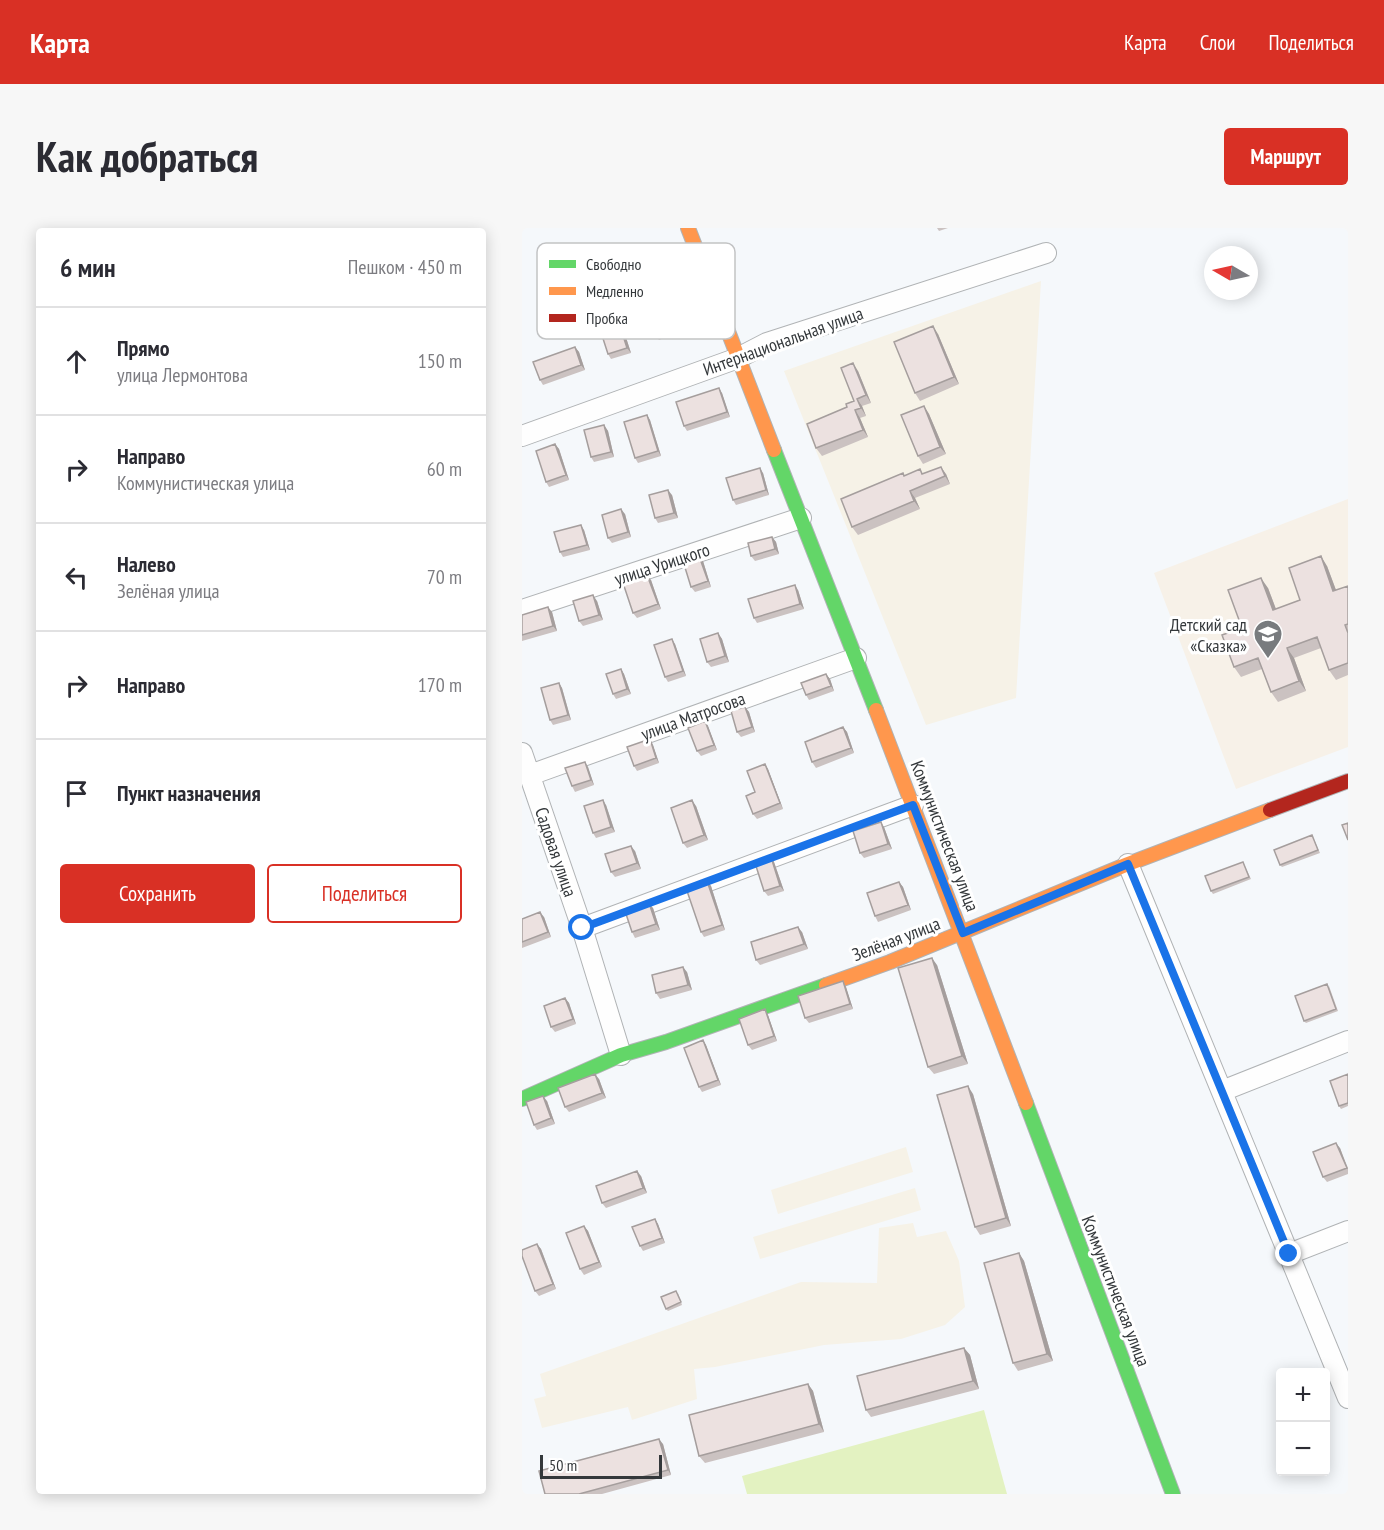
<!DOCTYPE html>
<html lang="ru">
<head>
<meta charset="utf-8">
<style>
	body { margin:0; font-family:"PT Sans Narrow",sans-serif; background:#f7f7f7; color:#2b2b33 }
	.controls { position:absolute; right:18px; bottom:18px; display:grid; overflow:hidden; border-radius:6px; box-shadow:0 3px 15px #0003 }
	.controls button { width:54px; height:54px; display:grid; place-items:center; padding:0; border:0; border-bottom:2px solid #e1e1e2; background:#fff; color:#2b2b33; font:30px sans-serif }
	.compass { position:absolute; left:682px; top:18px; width:54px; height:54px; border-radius:50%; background:#fff; box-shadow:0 3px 15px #0003; rotate:279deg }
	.scale { position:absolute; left:18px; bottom:15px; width:122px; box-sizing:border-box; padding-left:6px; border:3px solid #34383b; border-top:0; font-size:16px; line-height:21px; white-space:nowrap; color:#34383b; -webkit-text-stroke:4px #fff; paint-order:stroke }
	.stop { position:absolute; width:18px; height:18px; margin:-14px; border:4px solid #1a73e8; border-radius:50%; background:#fff }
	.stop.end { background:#1a73e8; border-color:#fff; box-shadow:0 2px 6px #0008 }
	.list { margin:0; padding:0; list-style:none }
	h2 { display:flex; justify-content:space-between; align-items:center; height:78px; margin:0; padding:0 24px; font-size:26px }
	h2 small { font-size:20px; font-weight:400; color:#7c7c81 }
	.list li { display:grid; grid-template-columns:39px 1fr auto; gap:18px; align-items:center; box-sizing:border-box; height:108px; padding:0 24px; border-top:2px solid #e1e1e2 }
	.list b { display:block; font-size:22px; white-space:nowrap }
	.list p { margin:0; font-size:20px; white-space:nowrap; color:#7c7c81 }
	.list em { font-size:20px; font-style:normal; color:#7c7c81 }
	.actions { display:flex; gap:12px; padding:18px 24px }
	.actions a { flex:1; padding:14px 0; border:2px solid #d93025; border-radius:6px; text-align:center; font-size:21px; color:#d93025 }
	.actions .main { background:#d93025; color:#fff }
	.icon { flex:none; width:33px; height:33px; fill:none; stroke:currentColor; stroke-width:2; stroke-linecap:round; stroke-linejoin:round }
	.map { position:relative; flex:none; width:826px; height:1266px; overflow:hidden; border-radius:6px }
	header { display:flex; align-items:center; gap:36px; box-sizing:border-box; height:84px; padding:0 30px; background:#d93025; color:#fff }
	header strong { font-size:28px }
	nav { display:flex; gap:33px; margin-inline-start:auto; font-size:21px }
	.intro { display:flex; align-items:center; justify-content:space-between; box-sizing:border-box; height:144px; padding:0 36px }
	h1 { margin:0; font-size:42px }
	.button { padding:15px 27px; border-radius:6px; background:#d93025; color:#fff; font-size:21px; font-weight:700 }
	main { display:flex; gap:36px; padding:0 36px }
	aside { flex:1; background:#fff; border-radius:6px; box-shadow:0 3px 15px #0003 }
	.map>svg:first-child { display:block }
	.industrial { fill:#f6f2e7 }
	.education { fill:#f7f1e8 }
	.green { fill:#e3f2c1 }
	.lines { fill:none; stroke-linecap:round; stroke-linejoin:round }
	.street-casing { stroke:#b0b3b5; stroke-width:22 }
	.fast-casing { stroke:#b0b3b5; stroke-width:16 }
	.slow-casing { stroke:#b0b3b5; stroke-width:16 }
	.jam-casing { stroke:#b0b3b5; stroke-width:16 }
	.street { stroke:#fefefe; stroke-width:20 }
	.fast { stroke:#63d668; stroke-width:14 }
	.slow { stroke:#ff974d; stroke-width:14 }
	.jam { stroke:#b3261e; stroke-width:14 }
	.wall { fill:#cbc2c1 }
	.shaded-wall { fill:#a59e9d }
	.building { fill:#ece1e0; stroke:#a59e9d; stroke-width:1.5 }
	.route { stroke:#1a73e8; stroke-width:8 }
	.labels { text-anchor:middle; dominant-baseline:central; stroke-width:6; stroke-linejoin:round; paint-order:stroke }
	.street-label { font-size:18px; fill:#34383b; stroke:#fff }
	.poi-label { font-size:18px; fill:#34383b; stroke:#fff; text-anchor:end }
	.key { fill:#fff; stroke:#c2c3c4; stroke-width:1.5 }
	.key-label { font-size:16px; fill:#34383b }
</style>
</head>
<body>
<header>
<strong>Карта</strong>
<nav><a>Карта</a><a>Слои</a><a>Поделиться</a></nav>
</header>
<div class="intro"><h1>Как добраться</h1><a class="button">Маршрут</a></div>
<main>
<aside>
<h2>6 мин<small>Пешком · 450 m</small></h2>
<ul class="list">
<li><svg class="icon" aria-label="ahead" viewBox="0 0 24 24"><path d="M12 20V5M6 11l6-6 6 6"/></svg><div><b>Прямо</b><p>улица Лермонтова</p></div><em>150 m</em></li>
<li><svg class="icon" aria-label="right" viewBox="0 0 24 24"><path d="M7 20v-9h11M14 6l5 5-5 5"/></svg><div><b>Направо</b><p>Коммунистическая улица</p></div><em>60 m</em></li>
<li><svg class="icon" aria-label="left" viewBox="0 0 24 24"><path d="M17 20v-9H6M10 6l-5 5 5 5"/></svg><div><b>Налево</b><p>Зелёная улица</p></div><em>70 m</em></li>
<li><svg class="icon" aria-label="right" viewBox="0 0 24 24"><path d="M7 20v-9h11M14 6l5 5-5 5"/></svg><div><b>Направо</b></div><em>170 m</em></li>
<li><svg class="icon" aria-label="arrive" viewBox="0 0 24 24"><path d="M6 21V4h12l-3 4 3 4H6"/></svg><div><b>Пункт назначения</b></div></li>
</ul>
<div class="actions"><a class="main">Сохранить</a><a>Поделиться</a></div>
</aside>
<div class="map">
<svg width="826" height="1266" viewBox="0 0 826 1266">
	<rect width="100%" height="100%" fill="#f5f8fb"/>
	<!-- industrial -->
	<path class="industrial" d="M519,53L494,470L404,497L262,143Z
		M384,919L391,944L256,986L249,962Z
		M393,960L399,982L238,1031L231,1009Z
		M391,995L395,1009L424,1003L437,1033L443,1079L423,1097L379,1111L302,1117L193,1139L172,1141L175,1171L110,1192L106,1179L20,1200L12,1171L24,1168L18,1146L279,1054L355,1055L357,1000Z"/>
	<!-- education -->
	<path class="education" d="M826,271V519L714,561L632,345Z"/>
	<!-- green -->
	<path class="green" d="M462,1182L485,1266H225L220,1248Z"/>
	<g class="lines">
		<!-- street casing -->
		<g class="street-casing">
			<path id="street" d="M0,208L216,130L245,115L524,25
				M0,382L279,290
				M0,525L60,700L99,827
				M8,547L334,430
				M606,636L826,1170
				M60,700L391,577
				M700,863L826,813
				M767,1026L826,1003"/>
		</g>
		<!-- fast casing -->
		<g class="fast-casing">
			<path id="fast" d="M252,222L354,482
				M0,871L99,827L144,814L304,757
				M504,875L651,1266"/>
		</g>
		<!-- slow casing -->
		<g class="slow-casing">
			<path id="slow" d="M166,0L252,222
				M354,482L504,875
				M304,757L368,734L606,636L748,582"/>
		</g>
		<!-- jam casing -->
		<g class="jam-casing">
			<path id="jam" d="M748,582L826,553"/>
		</g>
		<!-- street -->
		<use href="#street" class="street"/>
		<!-- fast -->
		<use href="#fast" class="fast"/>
		<!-- slow -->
		<use href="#slow" class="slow"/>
		<!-- jam -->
		<use href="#jam" class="jam"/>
	</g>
	<!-- wall -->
	<path class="wall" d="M415,0H426L417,3Z
		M154,60L157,65L164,83L155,105L137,112L133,106Z
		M99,94L109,125L89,131L86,126Z
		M416,106L437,156L398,173L393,165Z
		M53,119L57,124L63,142L21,157L18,152Z
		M336,143L349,175L340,178L344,188L338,190L346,209L300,228L294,220L325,179L332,173Z
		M200,165L208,189L165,203L162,198Z
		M402,178L407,186L424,226L401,236L396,228Z
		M125,187L128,192L139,228L116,235L113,230Z
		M82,197L86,203L92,229L72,234L69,229Z
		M33,216L37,221L47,252L27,259L24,254Z
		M398,241L401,246H424L428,256L393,270L398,281L336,307L330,299L383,248Z
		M241,245L247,267L214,277L211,272Z
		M150,267L156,290L136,295L133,290Z
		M103,286L109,309L90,315L86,310Z
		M62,302L68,322L41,329L38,324Z
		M250,309L254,314L257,326L233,333L229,328Z
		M181,333L189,359L173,364L169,359Z
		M805,338L814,362L826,358V447L814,452L807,442L799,420L772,430L784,463L756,474L749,464L740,441L719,449L712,439L720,400L746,360L754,381L778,372Z
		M129,352L139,381L115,390L111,385Z
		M276,362L282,381L235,395L232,390Z
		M75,373L81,392L61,398L57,393Z
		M30,384L35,403L0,413V387Z
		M196,405L200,411L207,434L189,439L185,434Z
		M153,416L164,448L146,454L143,449Z
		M99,441L102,446L109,466L94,471L91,466Z
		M304,446L308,451L312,463L287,472L284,467Z
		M37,455L40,460L49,492L31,497L28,492Z
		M223,479L227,484L233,504L219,509L215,504Z
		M183,493L186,498L195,522L179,528L175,523Z
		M321,499L325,504L332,525L294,540L290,534Z
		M131,517L137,535L115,543L112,538Z
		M243,536L246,541L261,581L235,591L231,586L233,564Z
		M66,539L72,557L53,564L50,558Z
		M84,577L93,604L74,610L71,605Z
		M174,578L186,612L165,620L161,615Z
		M362,599L370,621L342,630L338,625Z
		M790,607L798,625L760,639L758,637Z
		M113,623L119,641L93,649L89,644Z
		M249,629L252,634L262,663L246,668L242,663Z
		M721,634L729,651L691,666L689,663Z
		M185,653L189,658L203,702L182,709L179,704Z
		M377,654L381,659L389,682L356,694L353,688Z
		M131,680L138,702L113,710L110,704Z
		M22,689L29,709L0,720V691Z
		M280,704L286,721L238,737L234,732Z
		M415,737L446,836L412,846L406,839Z
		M165,744L170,762L138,771L134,765Z
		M807,758L816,783L784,795L782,793Z
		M324,759L331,781L287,795L283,790Z
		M43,770L47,775L54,796L33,804L29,799Z
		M246,787L255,813L230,822L226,817Z
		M181,812L184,817L199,857L180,864L177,859Z
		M826,846V878L819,881L817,878Z
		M77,851L84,870L47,884L43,879Z
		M451,866L489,998L458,1007L453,999Z
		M25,873L33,896L15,902L12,897Z
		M818,920L826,940V946L805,954L801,949Z
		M119,948L125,965L84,980L80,975Z
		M133,991L136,996L143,1015L121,1023L118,1018Z
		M62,998L66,1003L80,1039L62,1047L58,1041Z
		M15,1016L19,1021L34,1061L17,1068L13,1063Z
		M497,1025L502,1033L531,1133L496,1143L491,1135Z
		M156,1065L160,1077L146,1083L144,1081Z
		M442,1120L448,1127L457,1161L349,1189L344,1182Z
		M286,1156L291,1163L302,1204L183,1235L177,1228Z
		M141,1216L149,1247L80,1266H23Z"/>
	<!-- shaded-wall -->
	<path class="shaded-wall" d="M154,60L157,65L164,83L155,105L151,100Z
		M95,89L99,94L109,125L105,120Z
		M411,98L416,106L437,156L432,149Z
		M53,119L57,124L63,142L59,137Z
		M331,135L336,143L349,175L344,167Z
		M197,160L200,165L208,189L205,184Z
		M335,171L340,178L344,188L339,180Z
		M402,178L407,186L424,226L418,219Z
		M333,182L338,190L346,209L341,202Z
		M125,187L128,192L139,228L136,223Z
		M82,197L86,203L92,229L89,224Z
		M33,216L37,221L47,252L44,247Z
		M419,239L424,246L428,256L423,248Z
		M238,240L241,245L247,267L244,262Z
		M146,262L150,267L156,290L152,285Z
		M388,263L393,270L398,281L392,273Z
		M99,281L103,286L109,309L106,304Z
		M59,297L62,302L68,322L65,317Z
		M250,309L254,314L257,326L253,321Z
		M177,328L181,333L189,359L186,353Z
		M799,328L805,338L818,373L811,363Z
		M125,347L129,352L139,381L136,376Z
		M739,350L746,360L758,392L751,382Z
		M273,357L276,362L282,381L278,376Z
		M71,367L75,373L81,392L77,387Z
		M26,379L30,384L35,403L31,398Z
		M196,405L200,411L207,434L203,428Z
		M150,411L153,416L164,448L161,443Z
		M765,420L772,430L784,463L777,453Z
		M99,441L102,446L109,466L105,461Z
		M304,446L308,451L312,463L309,458Z
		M37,455L40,460L49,492L46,487Z
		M223,479L227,484L233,504L230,499Z
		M183,493L186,498L195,522L192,517Z
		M321,499L325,504L332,525L329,520Z
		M128,511L131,517L137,535L134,530Z
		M63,534L66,539L72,557L69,552Z
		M243,536L246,541L261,581L258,575Z
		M81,572L84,577L93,604L89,599Z
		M170,572L174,578L186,612L182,607Z
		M359,594L362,599L370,621L366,616Z
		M109,618L113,623L119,641L115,635Z
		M249,629L252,634L262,663L258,658Z
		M185,653L189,658L203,702L200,697Z
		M377,654L381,659L389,682L386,677Z
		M127,675L131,680L138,702L134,696Z
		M18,684L22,689L29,709L26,704Z
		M276,699L280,704L286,721L282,716Z
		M410,730L415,737L446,836L440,828Z
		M161,739L165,744L170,762L166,757Z
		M321,753L324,759L331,781L328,776Z
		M43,770L47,775L54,796L51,791Z
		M243,781L246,787L255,813L252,808Z
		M181,812L184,817L199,857L196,852Z
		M73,846L77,851L84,870L80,865Z
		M446,858L451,866L489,998L484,990Z
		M21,868L25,873L33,896L29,890Z
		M814,915L818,920L826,942L825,940Z
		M115,943L119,948L125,965L121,960Z
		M133,991L136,996L143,1015L140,1010Z
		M62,998L66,1003L80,1039L77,1034Z
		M15,1016L19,1021L34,1061L31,1056Z
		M497,1025L502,1033L531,1133L525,1126Z
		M442,1120L448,1127L457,1161L451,1153Z
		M286,1156L291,1163L302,1204L297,1196Z
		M137,1211L141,1216L149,1247L146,1242Z"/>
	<!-- building -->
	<path class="building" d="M95,89L105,120L86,126L76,95Z
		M411,98L432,149L393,165L372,114Z
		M53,119L59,137L18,152L11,134Z
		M331,135L344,167L335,171L339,180L333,182L341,202L294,220L285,196L325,179L324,176L332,173L319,140Z
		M197,160L205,184L162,198L154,174Z
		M402,178L418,219L396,228L379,187Z
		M125,187L136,223L113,230L102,194Z
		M82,197L89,224L69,229L62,202Z
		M33,216L44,247L24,254L14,223Z
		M419,239L423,248L388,263L392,273L330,299L319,271L381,245L382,248L398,241L400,246Z
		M238,240L244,262L211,272L204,250Z
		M146,262L152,285L133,290L127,267Z
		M99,281L106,304L86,310L80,287Z
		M59,297L65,317L38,324L32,304Z
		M250,309L253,321L229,328L226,315Z
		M177,328L186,353L169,359L161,333Z
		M799,328L811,363L826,358V396L823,397L826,405V435L807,442L795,409L765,420L777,453L749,464L736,430L712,439L700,407L720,400L706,362L739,350L751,382L778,372L767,340Z
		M125,347L136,376L111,385L101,355Z
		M273,357L278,376L232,390L226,371Z
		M71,367L77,387L57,393L51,373Z
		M26,379L31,398L0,407V387Z
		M196,405L203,428L185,434L178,411Z
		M150,411L161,443L143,449L132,417Z
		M99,441L105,461L91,466L84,446Z
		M304,446L309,458L284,467L279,455Z
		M37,455L46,487L28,492L19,460Z
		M223,479L230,499L215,504L209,483Z
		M183,493L192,517L175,523L166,500Z
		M321,499L329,520L290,534L283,514Z
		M128,511L134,530L112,538L105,519Z
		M63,534L69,552L50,558L43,540Z
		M243,536L258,575L231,586L224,568L233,564L225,543Z
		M81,572L89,599L71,605L62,578Z
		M170,572L182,607L161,615L149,580Z
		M359,594L366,616L338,625L331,603Z
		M826,595V612L820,597Z
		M790,607L796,622L758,637L752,622Z
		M109,618L115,635L89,644L83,626Z
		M249,629L258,658L242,663L233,635Z
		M721,634L727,649L689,663L683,648Z
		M185,653L200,697L179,704L164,660Z
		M377,654L386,677L353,688L345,665Z
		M127,675L134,696L110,704L103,683Z
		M18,684L26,704L0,714V691Z
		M276,699L282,716L234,732L229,714Z
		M410,730L440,828L406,839L376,740Z
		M161,739L166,757L134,765L130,747Z
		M321,753L328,776L283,790L276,768Z
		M805,756L814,781L782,793L773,768Z
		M43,770L51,791L29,799L22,778Z
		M243,781L252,808L226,817L217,791Z
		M181,812L196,852L177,859L162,820Z
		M73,846L80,865L43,879L36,860Z
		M826,846V875L817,878L808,853Z
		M446,858L484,990L453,999L415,867Z
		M21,868L29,890L12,897L4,874Z
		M814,915L825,940L801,949L791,924Z
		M115,943L121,960L80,975L74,958Z
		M133,991L140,1010L118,1018L110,999Z
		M62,998L77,1034L58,1041L44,1005Z
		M15,1016L31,1056L13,1063L0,1028V1022Z
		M497,1025L525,1126L491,1135L462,1035Z
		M154,1063L159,1074L144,1081L139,1069Z
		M442,1120L451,1153L344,1182L335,1148Z
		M286,1156L297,1196L177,1228L167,1187Z
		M137,1211L146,1242L57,1266H23L17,1243Z"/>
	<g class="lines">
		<!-- route -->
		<path class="route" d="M60,700L391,577L441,705L606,636L767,1026"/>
	</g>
	<!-- icons -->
	<defs>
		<g id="school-pin" transform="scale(1.5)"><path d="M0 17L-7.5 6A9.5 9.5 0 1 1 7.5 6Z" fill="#787b7e" stroke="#fff"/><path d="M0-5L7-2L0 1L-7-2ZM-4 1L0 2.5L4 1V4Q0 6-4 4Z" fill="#fff"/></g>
	</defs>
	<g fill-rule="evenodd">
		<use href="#school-pin" x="746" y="406"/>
	</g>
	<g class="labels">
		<!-- street labels -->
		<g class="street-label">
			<text transform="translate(261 113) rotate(-20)">Интернациональная улица</text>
			<text transform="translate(140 336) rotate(-18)">улица Урицкого</text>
			<text transform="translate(171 488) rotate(-20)">улица Матросова</text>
			<text transform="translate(423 608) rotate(69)">Коммунистическая улица</text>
			<text transform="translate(34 624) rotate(71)">Садовая улица</text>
			<text transform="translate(374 711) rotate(-21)">Зелёная улица</text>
			<text transform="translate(594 1063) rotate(69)">Коммунистическая улица</text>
		</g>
		<!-- poi labels -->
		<g class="poi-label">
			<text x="725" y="396">Детский сад<tspan x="725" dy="21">«Сказка»</tspan></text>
		</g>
	</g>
	<!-- legend -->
	<rect x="15" y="15" width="198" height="96" rx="9" class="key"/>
	<rect x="27" y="32" width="27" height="8" fill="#63d668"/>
	<rect x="27" y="59" width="27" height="8" fill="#ff974d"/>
	<rect x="27" y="86" width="27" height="8" fill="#b3261e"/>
	<g class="key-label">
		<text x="64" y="42">Свободно</text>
		<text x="64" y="69">Медленно</text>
		<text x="64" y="96">Пробка</text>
	</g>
</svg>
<div class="controls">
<button>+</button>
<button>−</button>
</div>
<svg class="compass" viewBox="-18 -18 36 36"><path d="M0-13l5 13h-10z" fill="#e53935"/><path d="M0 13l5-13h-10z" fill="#7c7c81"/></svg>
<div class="scale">50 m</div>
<div class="stop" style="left:60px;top:700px"></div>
<div class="stop end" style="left:767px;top:1026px"></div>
</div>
</main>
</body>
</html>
